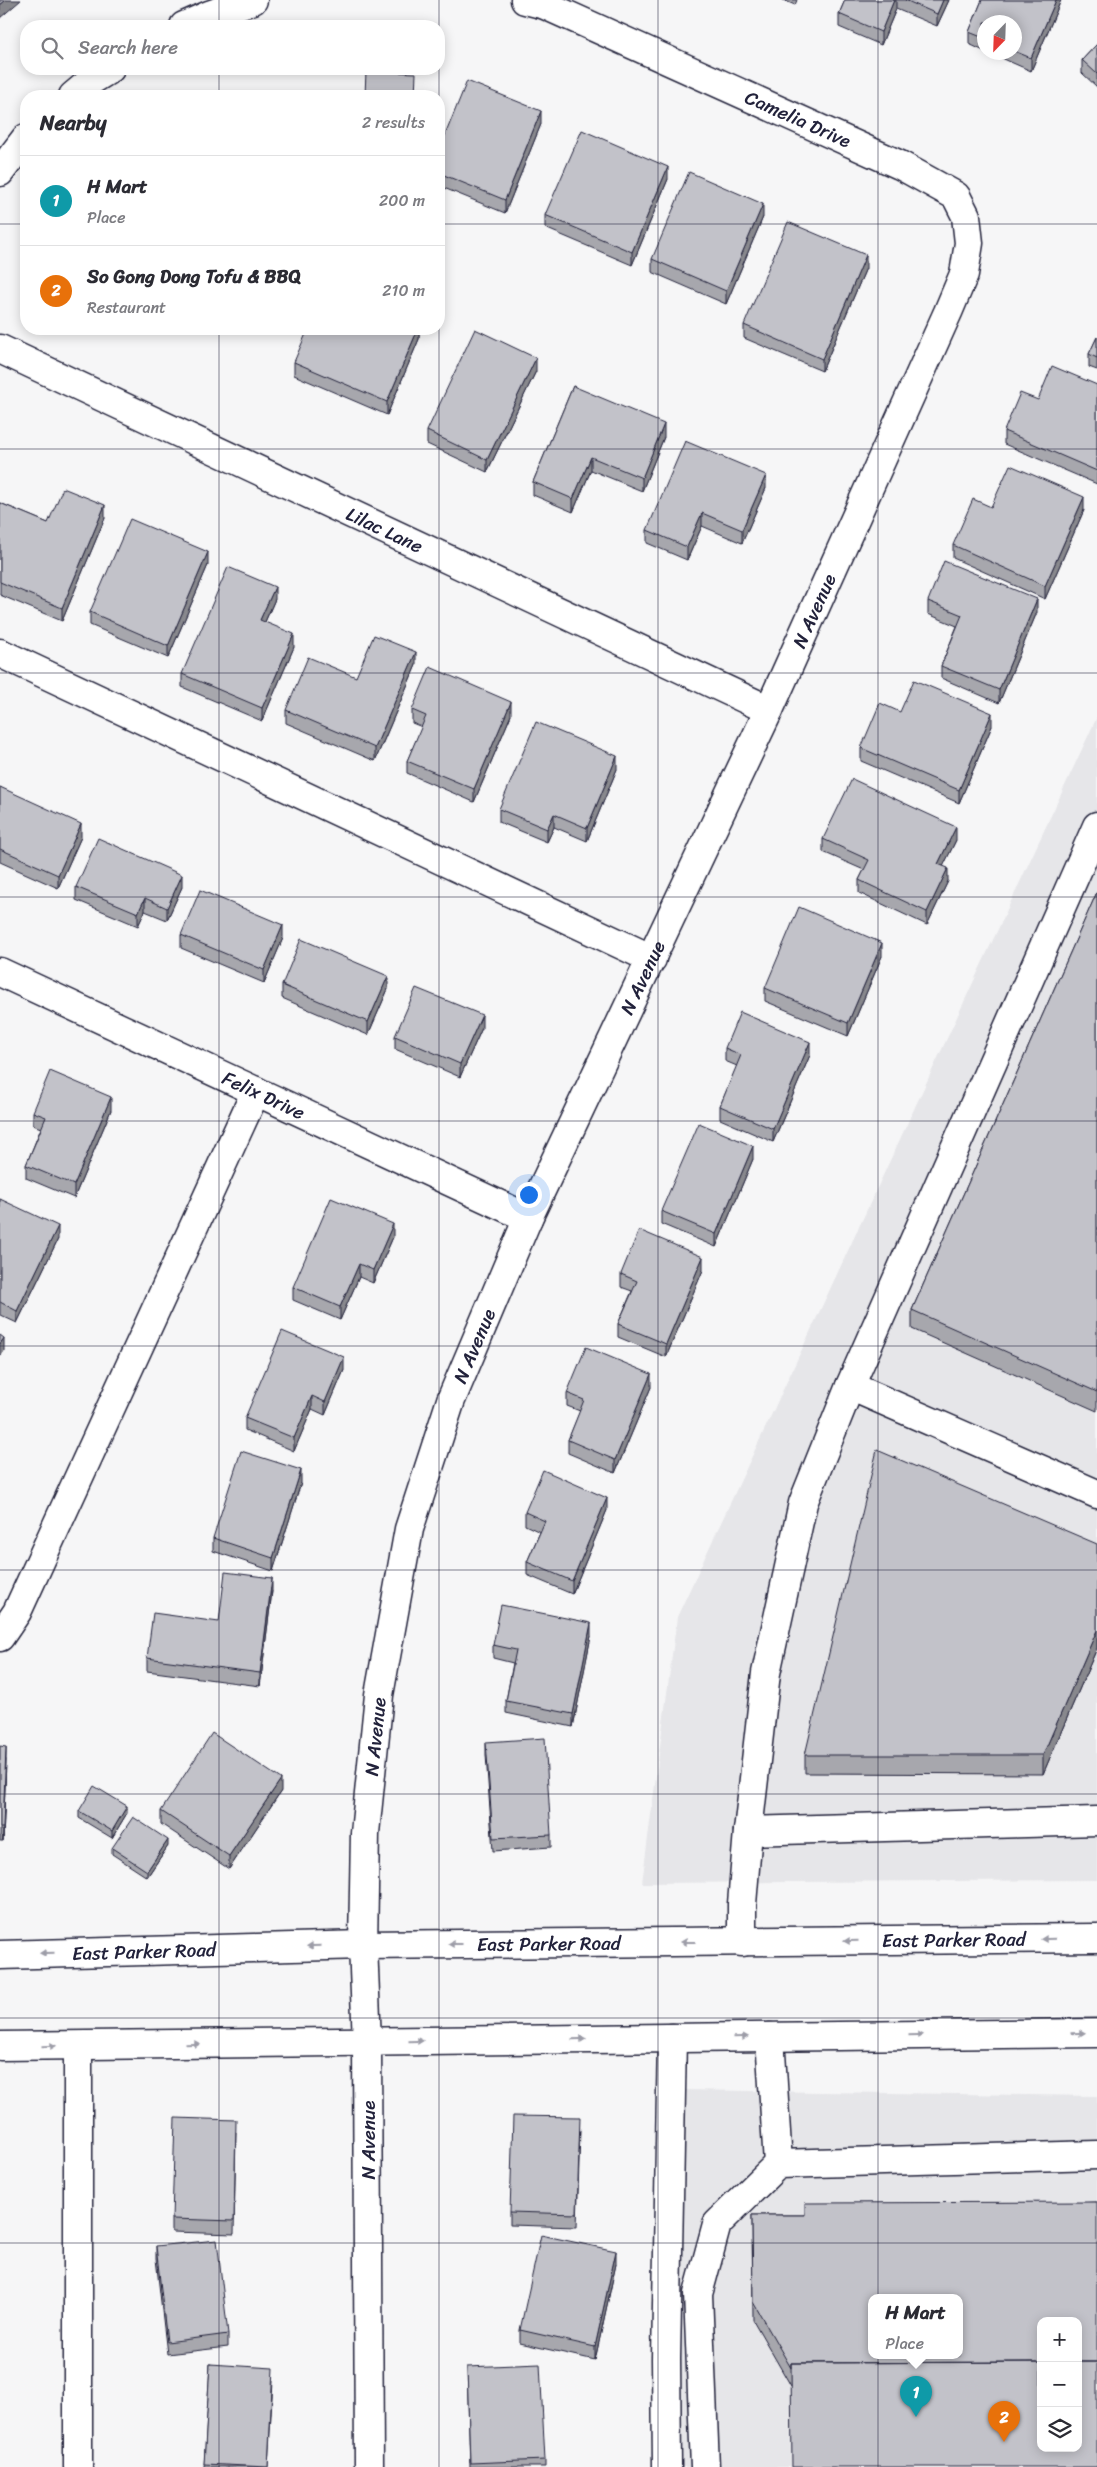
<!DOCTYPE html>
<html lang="en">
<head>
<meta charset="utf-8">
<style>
	body { margin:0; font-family:Sriracha,sans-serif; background:#f2f2f3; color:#2b2b33 }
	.controls { position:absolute; right:15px; bottom:15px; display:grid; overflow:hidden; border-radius:10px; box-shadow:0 2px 12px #0003 }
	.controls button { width:45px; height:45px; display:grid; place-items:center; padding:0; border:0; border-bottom:1px solid #e1e1e2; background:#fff; color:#2b2b33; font:25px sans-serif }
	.compass { position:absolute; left:977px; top:15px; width:45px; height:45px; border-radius:50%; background:#fff; box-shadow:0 2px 12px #0003; rotate:203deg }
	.you { position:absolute; left:528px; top:1194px; width:18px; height:18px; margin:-12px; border:4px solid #fff; border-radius:50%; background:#1a73e8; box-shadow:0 0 0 8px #1a73e833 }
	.badge { display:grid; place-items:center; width:32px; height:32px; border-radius:50%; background:#0f766e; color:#fff; font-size:16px; font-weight:700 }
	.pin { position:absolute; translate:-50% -41px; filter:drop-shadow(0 1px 2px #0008) }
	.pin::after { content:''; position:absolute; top:26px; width:18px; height:15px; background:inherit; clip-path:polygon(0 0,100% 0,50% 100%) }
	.popup { position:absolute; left:868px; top:2294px; width:95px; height:65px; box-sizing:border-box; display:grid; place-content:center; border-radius:10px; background:#fff; filter:drop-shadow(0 1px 4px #0005); font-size:16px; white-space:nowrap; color:#7c7c81 }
	.popup b { font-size:19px; color:#2b2b33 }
	.popup::after { content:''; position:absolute; left:50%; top:100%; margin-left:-10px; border:10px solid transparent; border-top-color:#fff }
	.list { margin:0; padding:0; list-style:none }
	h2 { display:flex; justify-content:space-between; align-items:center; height:65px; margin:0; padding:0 20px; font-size:21px }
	h2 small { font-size:16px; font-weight:400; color:#7c7c81 }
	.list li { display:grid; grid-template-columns:32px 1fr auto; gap:15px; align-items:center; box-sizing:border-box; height:90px; padding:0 20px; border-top:1px solid #e1e1e2 }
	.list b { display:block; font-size:19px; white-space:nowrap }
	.list p { margin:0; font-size:16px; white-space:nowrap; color:#7c7c81 }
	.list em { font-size:16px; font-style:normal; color:#7c7c81 }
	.icon { flex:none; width:28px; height:28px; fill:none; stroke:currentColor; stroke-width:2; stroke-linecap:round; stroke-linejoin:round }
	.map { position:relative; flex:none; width:1097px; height:2467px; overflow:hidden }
	.search { position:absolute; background:#fff; box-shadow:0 2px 12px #0003; left:20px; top:20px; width:425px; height:55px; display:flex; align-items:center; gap:12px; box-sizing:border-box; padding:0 18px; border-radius:20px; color:#7c7c81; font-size:19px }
	.panel { position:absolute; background:#fff; box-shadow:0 2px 12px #0003; left:20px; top:90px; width:425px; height:245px; border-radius:20px }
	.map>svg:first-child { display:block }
	.built { fill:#e6e6e9; fill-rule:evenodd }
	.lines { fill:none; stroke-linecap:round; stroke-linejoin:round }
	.minor-casing { stroke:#22223b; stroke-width:31 }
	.major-casing { stroke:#22223b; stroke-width:31 }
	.minor { stroke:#fff; stroke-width:28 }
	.major { stroke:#fff; stroke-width:28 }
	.wall { fill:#a7a7ad; stroke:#22223b }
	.shaded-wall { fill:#88888d; stroke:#22223b }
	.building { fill:#c2c2c9; stroke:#22223b; fill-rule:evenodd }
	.oneway { fill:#9c9ca7 }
	.grid { fill:none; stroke:#22223b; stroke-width:1; stroke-opacity:0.55 }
	.labels { text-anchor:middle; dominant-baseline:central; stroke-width:4; stroke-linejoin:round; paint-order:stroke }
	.street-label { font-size:19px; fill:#22223b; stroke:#fff }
</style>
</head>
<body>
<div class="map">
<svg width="1097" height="2467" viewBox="0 0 1097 2467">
	<rect width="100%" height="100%" fill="#f6f6f7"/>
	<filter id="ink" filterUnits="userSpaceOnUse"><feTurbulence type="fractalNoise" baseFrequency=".02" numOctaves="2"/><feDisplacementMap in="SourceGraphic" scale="10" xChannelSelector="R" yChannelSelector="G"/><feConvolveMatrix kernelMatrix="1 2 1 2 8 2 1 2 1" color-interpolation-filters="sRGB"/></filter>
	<g filter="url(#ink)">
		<!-- built -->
		<path class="built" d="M1097,717V1880L642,1883L677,1617Z
			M681,2090L1097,2096V2467H668ZM872,2298H960V2356H872ZM1041,2321H1078V2448H1041Z"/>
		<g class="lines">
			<!-- minor casing -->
			<g class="minor-casing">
				<g id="minor">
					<path d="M184,26L209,15L253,0"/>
					<path d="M73,96L92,80L110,69"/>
					<path d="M0,172L26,138"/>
					<path id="s1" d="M0,349L769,710"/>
					<path d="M0,653L652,959"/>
					<path id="s2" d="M0,972L528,1218"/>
					<path d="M850,1386L1097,1494"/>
					<path d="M0,1637L17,1612L256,1091"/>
					<path d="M748,1831L1097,1821"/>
					<path d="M742,1942V1904L748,1831L766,1673L803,1503L850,1386L1097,826"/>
					<path d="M770,2037L778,2164"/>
					<path d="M78,2046V2467"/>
					<path id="s3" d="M369,2467L367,2042L363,1945L365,1833L379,1695L409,1529L451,1400L528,1218L769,710L948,312L964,274L969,243L966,216L956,196L900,165L545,5L525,0"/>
					<path d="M667,2467L666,2359L672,2038"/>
					<path d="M705,2467L698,2294L717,2224L778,2164L1097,2155"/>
				</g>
			</g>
			<!-- major casing -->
			<g class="major-casing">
				<g id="major">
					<path id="s4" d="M0,1955L363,1945L1097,1938"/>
					<path d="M0,2046L1097,2033"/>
				</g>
			</g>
			<!-- minor -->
			<use href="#minor" class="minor"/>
			<!-- major -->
			<use href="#major" class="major"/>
		</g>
		<!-- wall -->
		<path class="wall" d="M783,0H797L795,5Z
			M845,0H949L937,26L896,9L881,45L839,27V14Z
			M982,0H1061L1031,71L988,52H1014V22H984V51L969,44V32Z
			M1097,44V87L1082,73V60Z
			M541,124L505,213L439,186V150Z
			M668,179L632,265L545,228V215Z
			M763,217L726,304L652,272V259Z
			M866,268L822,371L744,338V325Z
			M419,329V339L387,415L294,375V362Z
			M1097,337V370L1089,367V354Z
			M536,371L487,472L427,444V431Z
			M1097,385V484L1004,444V431L1038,400Z
			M573,386L664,437L642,491L591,470L573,512L533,495V482Z
			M766,488L742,543L702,526L687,560L647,543V530Z
			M0,503L48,523L105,518L62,621L0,595Z
			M991,507L1084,510L1045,599L953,558V545Z
			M208,565L168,658L90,625V612Z
			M275,599L265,622L294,647L262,721L182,687V674Z
			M928,601L1037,612L999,703L941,678V666L957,626L928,614Z
			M416,665L375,761L286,723V710L356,677Z
			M412,710L511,715L474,802L407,773V761L422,727L412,723Z
			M900,712L992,726L959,803L861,761V748Z
			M617,769L587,841L554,827L547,842L499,822V809Z
			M0,787L81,837L58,888L0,862Z
			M823,839L956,840L943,866L948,881L927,925L859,893V880L864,870L823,852Z
			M76,887H182L167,920L145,911L138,926L76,900Z
			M1097,892V1411L912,1329V1310Z
			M181,935L283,938L264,983L181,948Z
			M882,956L848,1036L765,1001V988Z
			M282,985L388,989L368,1035L282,998Z
			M482,1028L460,1077L395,1049V1036Z
			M725,1048L810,1055L773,1142L720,1119V1106L737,1066L725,1061Z
			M111,1110L74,1198L26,1178V1165L41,1128L33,1125V1112Z
			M753,1159L716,1247L661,1224V1211Z
			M0,1199L58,1239L17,1323L0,1315Z
			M393,1237L373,1283L359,1277L340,1320L293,1300V1287Z
			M703,1270L666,1357L618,1337V1324L632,1291L621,1287V1274Z
			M344,1370L325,1415L312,1409L294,1451L245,1430V1418Z
			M651,1387L615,1473L568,1453V1440L580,1411L567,1406V1393Z
			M301,1483L273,1571L213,1551V1538Z
			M607,1510L572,1594L527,1575V1562L540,1532L525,1525V1512Z
			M1097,1544V1648L1043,1774L805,1773V1755Z
			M272,1591L260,1686L147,1671V1658L219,1622Z
			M591,1636L573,1727L506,1713V1701L513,1663L493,1658V1645Z
			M486,1742L551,1835V1847L493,1851L486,1755Z
			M0,1746L6,1760L3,1841H0Z
			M281,1791L229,1869L161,1824V1811Z
			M79,1811L127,1813L112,1838L79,1818Z
			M168,1846L147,1877L112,1854V1848Z
			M580,2130L577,2227L510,2225V2212Z
			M236,2132L234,2234L172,2232V2219Z
			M1097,2202L791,2386L753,2320L752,2215H805Z
			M156,2246L228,2334V2347L167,2354L156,2259Z
			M616,2264L595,2360L520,2343V2330Z
			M210,2364L273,2381L268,2467H204Z
			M467,2367L545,2460V2467H470Z"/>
		<!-- shaded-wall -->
		<path class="shaded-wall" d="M6,0H21L0,18V5Z
			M894,0H896V9L881,45V32Z
			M943,0H949L937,26V14Z
			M1056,0H1061L1031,71V58Z
			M541,111V124L505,213V200Z
			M668,167V179L632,265V252Z
			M763,204V217L726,304V291Z
			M866,255V268L822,371V359Z
			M418,329H419V339L387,415V402Z
			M536,358V371L487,472V460Z
			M664,424V437L642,491V478Z
			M591,457V470L573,512V499Z
			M766,475V488L742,543V530Z
			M1084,497V510L1045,599V586Z
			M105,505V518L62,621V608Z
			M702,513V526L687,560V547Z
			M208,552V565L168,658V646Z
			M275,587V599L260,633V620Z
			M1037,599V612L999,703V690Z
			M294,634V647L262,721V708Z
			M416,652V665L375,761V748Z
			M511,702V715L474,802V789Z
			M992,713V726L959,803V790Z
			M617,756V769L587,841V828Z
			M554,814V827L547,842V829Z
			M81,824V837L58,888V875Z
			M956,827V840L938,877V864Z
			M948,868V881L927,925V912Z
			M182,875V887L167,920V908Z
			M145,898V911L138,926V913Z
			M283,925V938L264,983V970Z
			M882,943V956L848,1036V1023Z
			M388,976V989L368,1035V1022Z
			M482,1015V1028L460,1077V1064Z
			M810,1042V1055L773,1142V1129Z
			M111,1097V1110L74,1198V1185Z
			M753,1146V1159L716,1247V1234Z
			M393,1224V1237L373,1283V1270Z
			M58,1226V1239L17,1323V1311Z
			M703,1257V1270L666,1357V1344Z
			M359,1264V1277L340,1320V1307Z
			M4,1338V1351L0,1357V1344Z
			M344,1357V1370L325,1415V1402Z
			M651,1374V1387L615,1473V1460Z
			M312,1396V1409L294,1451V1438Z
			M301,1470V1483L273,1571V1558Z
			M607,1498V1510L572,1594V1581Z
			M272,1578V1591L260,1686V1673Z
			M591,1623V1636L573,1727V1714Z
			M1097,1630V1648L1043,1774V1755Z
			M6,1747V1760L3,1841V1828Z
			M281,1779V1791L229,1869V1856Z
			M127,1806V1813L112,1838V1831Z
			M168,1840V1846L147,1877V1871Z
			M616,2251V2264L595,2360V2347Z"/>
		<!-- building -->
		<path class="building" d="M0,0H6L0,5Z
			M845,0H894L881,32L839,14Z
			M905,0H943L937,14Z
			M982,0H1056L1031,58L1014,51V22H984V38L969,32Z
			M1097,44V74L1082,60Z
			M366,71L416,73L415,96H365Z
			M467,81L541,111L505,200L439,173V150Z
			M278,91L279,96H256Z
			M582,130L668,167L632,252L545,215Z
			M689,172L763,204L726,291L652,259Z
			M788,222L866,255L822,359L744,325Z
			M308,329H418L387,402L294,362Z
			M475,329L536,358L487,460L427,431Z
			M1097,337V358L1089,354Z
			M1052,366L1097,385V471L1004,431L1020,393L1038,400Z
			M573,386L664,424L642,478L591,457L573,499L533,482Z
			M685,441L766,475L742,530L702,513L687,547L647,530Z
			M1010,465L1084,497L1045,586L953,545L973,499L991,507Z
			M63,488L105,505L62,608L0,582V503L48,523Z
			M130,519L208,552L168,646L90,612Z
			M944,561L1037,599L999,690L941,666L962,615L928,601Z
			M228,567L275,587L260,620L294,634L262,708L182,674Z
			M374,635L416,652L375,748L286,710L308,657L356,677Z
			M430,667L511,702L474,789L407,761L426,716L412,710Z
			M914,680L992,713L959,790L861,748L880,703L900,712Z
			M536,722L617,756L587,828L554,814L547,829L499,809Z
			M852,779L956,827L938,864L948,868L927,912L859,880L869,860L823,839Z
			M0,787L81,824L58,875L0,849Z
			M98,838L182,875L167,908L145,898L138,913L76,887Z
			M200,890L283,925L264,970L181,935Z
			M1097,892V1392L912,1310Z
			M799,907L882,943L848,1023L765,988Z
			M301,939L388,976L368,1022L282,985Z
			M416,988L482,1015L460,1064L395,1036Z
			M740,1012L810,1042L773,1129L720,1106L741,1055L725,1048Z
			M50,1071L111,1097L74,1185L26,1165L46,1117L33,1112Z
			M699,1123L753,1146L716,1234L661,1211Z
			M331,1198L393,1224L373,1270L359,1264L340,1307L293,1287Z
			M0,1199L58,1226L17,1311L0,1302Z
			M639,1230L703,1257L666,1344L618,1324L637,1281L621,1274Z
			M282,1331L344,1357L325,1402L312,1396L294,1438L245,1418Z
			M0,1335L4,1338L0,1344Z
			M586,1347L651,1374L615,1460L568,1440L584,1400L567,1393Z
			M877,1450L1097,1544V1630L1043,1755H805Z
			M241,1451L301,1470L273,1558L213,1538Z
			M543,1470L607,1498L572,1581L527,1562L545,1521L525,1512Z
			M225,1572L272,1578L260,1673L147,1658L153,1613L219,1622Z
			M501,1605L591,1623L573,1714L506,1701L516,1650L493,1645Z
			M212,1733L281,1779L229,1856L161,1811Z
			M545,1738L551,1835L493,1838L486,1742Z
			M0,1746L6,1747L3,1828H0Z
			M94,1786L127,1806L112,1831L79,1811Z
			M133,1817L168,1840L147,1871L112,1848Z
			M513,2116L580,2117L577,2214L510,2212Z
			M175,2118L236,2120L234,2221L172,2219Z
			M1097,2202V2362H1078V2321H1041V2362L791,2363V2368L753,2302L752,2215H805V2203ZM872,2298H960V2356H872Z
			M541,2235L616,2251L595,2347L520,2330Z
			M217,2240L228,2334L167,2342L156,2246Z
			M1041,2362V2448H1078V2362H1097V2467H792L791,2363Z
			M210,2364L273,2368L268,2467L204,2464Z
			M540,2364L545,2460L470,2463L467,2367Z"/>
		<!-- one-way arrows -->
		<defs><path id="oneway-solid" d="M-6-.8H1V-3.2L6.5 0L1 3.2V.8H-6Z" transform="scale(1.25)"/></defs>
		<g class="oneway">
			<use href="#oneway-solid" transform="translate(1048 1939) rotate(179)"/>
			<use href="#oneway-solid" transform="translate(851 1941) rotate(179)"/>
			<use href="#oneway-solid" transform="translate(688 1942) rotate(180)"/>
			<use href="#oneway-solid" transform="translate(455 1944) rotate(180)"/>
			<use href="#oneway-solid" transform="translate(314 1946) rotate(178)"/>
			<use href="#oneway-solid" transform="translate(47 1953) rotate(178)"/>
			<use href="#oneway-solid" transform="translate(1078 2033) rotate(-1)"/>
			<use href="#oneway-solid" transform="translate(916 2035) rotate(-1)"/>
			<use href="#oneway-solid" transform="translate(741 2037) rotate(-1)"/>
			<use href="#oneway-solid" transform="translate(579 2039) rotate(-1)"/>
			<use href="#oneway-solid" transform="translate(416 2041) rotate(-1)"/>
			<use href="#oneway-solid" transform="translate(193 2044) rotate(-1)"/>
			<use href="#oneway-solid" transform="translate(49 2046) rotate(-1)"/>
		</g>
	</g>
	<!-- grid -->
	<path class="grid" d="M219,0V26M439,0V2467M658,0V2467M878,0V2467M219,69V96M0,224H26M439,224H1097M219,329V2467M0,449H1097M0,673H1097M0,897H1097M0,1121H1097M0,1346H1097M0,1570H1097M0,1794H1097M0,2018H1097M0,2243H1097"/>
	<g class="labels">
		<!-- street labels -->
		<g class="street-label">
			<text transform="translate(798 119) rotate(24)">Camelia Drive</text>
			<text stroke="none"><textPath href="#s1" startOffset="425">Lilac Lane</textPath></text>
			<text stroke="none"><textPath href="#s3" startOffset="1946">N Avenue</textPath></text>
			<text stroke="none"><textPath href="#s3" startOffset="1541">N Avenue</textPath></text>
			<text stroke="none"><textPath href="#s2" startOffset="291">Felix Drive</textPath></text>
			<text stroke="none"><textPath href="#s3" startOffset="1136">N Avenue</textPath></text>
			<text stroke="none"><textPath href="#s3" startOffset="731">N Avenue</textPath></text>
			<text stroke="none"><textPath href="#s4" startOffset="954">East Parker Road</textPath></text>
			<text stroke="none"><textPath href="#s4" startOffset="549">East Parker Road</textPath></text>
			<text stroke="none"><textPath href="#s4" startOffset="144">East Parker Road</textPath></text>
			<text transform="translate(368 2140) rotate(-90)">N Avenue</text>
		</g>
	</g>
</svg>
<div class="controls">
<button>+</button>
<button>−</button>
<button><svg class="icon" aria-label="layers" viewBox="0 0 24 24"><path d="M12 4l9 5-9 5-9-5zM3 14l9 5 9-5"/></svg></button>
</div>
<svg class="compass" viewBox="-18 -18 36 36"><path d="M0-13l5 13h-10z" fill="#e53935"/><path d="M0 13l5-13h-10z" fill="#7c7c81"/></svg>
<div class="you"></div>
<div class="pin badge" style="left:916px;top:2417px;background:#0f9aa8">1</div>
<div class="popup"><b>H Mart</b>Place</div>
<div class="pin badge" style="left:1004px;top:2442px;background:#e8710a">2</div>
<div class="search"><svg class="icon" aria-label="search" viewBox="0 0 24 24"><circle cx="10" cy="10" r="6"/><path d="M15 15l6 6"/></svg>Search here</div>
<section class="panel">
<h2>Nearby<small>2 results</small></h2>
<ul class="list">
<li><span class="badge" style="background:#0f9aa8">1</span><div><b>H Mart</b><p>Place</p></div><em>200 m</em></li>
<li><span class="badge" style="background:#e8710a">2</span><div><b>So Gong Dong Tofu &amp; BBQ</b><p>Restaurant</p></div><em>210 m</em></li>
</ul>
</section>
</div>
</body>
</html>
